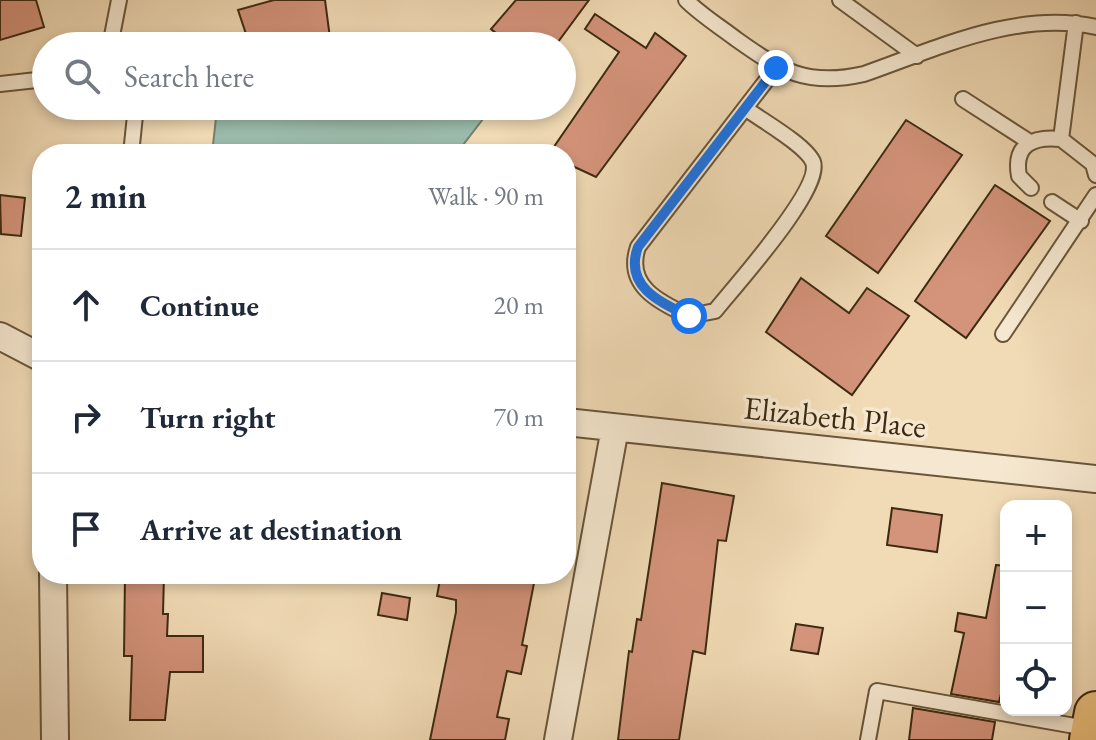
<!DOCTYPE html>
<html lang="en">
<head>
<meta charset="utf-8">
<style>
	body { margin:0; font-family:"EB Garamond",serif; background:#f6f6f7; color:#1f2937 }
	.controls { position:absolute; right:24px; bottom:24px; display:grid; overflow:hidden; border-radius:16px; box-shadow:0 4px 12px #0003 }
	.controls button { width:72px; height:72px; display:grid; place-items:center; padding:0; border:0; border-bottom:2px solid #e0e1e3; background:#fff; color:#1f2937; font:40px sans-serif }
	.stop { position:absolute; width:24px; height:24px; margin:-18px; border:6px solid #1a73e8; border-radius:50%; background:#fff }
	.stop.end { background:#1a73e8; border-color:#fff; box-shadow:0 2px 8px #0008 }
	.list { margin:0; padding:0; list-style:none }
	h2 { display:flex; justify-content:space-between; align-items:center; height:104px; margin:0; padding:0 32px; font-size:34px }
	h2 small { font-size:26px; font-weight:400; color:#747a83 }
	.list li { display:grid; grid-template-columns:52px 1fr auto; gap:24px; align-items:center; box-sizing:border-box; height:112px; padding:0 32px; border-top:2px solid #e0e1e3 }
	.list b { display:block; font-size:30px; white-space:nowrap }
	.list em { font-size:26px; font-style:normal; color:#747a83 }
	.icon { flex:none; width:44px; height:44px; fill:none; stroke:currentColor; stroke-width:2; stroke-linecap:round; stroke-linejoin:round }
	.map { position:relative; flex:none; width:1096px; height:740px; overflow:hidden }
	.search { position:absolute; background:#fff; box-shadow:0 4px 12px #0003; left:32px; top:32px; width:544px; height:88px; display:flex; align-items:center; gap:20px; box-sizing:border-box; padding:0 28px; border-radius:44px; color:#747a83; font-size:30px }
	.panel { position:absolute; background:#fff; box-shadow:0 4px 12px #0003; left:32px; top:144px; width:544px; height:440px; border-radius:32px }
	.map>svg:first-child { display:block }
	.water { fill:#9bbbab; stroke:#75816d; stroke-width:2 }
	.building { fill:#d4937b; stroke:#3c2a11; stroke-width:2 }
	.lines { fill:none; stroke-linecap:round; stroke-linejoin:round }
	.service-casing { stroke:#69563a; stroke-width:18 }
	.minor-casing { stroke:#69563a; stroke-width:30 }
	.primary-casing { stroke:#3c2a11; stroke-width:46 }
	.service { stroke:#f6e8d0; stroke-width:14 }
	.minor { stroke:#f6e8d0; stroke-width:26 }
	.primary { stroke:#e8be7b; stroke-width:42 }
	.route { stroke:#1a73e8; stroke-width:10 }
	.labels { text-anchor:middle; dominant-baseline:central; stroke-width:7; stroke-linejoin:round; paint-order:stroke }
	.street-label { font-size:32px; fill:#3c2a11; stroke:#f6e8d0 }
</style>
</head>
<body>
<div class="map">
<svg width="1096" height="740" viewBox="0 0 1096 740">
	<rect width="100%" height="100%" fill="#f1dbb6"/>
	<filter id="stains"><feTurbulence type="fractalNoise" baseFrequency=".0025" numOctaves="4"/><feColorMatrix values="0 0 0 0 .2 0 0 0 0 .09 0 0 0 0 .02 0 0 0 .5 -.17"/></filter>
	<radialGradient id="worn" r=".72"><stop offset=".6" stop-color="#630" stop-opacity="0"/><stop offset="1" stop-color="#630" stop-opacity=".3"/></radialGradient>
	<!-- water -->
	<path class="water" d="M480,35L496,36L508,46H439Z
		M225,106H493L456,154H212L216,118Z"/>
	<!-- building -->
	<path class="building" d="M0,0H36L44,27L0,40Z
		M274,0H325L330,38L298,46H250L238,10Z
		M516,0H589L555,46H512L491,29Z
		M595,14L646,48L655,33L686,56L596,177L566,163V154H549L619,52L585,29Z
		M906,120L962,155L878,273L826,236Z
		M995,185L1050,221L966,338L915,301Z
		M0,195L25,198L21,236L1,234Z
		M801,278L849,313L867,288L909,316L852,395L766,332Z
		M662,483L734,496L726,541L718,540L705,654L693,651L679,740H618L629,651L632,652L637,619L641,620Z
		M892,508L942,515L937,552L887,545Z
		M996,565L1006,566V696L1001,694L999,702L951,694L964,633L955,631L958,613L986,618Z
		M125,574H164L163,614H168L167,636H203V672H170L165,720H130L132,656H124Z
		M441,574H486L534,583L522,645L527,646L521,674L507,671L497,717L509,719L505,740H430L456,612V600L437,596Z
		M382,593L410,598L407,620L378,615Z
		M796,624L823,628L818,654L791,650Z
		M913,708L995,722L992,740H909Z"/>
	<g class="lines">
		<!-- service casing -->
		<g class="service-casing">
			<path id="service" d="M686,0C701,15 719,26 736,39C781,71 807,87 864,74C938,48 1017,10 1096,27
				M840,0L917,56
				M1076,23L1061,139L1093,164L1096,175
				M110,46L119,0
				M0,84L46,79
				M963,99L1028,141
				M745,108C761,120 806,145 813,162C823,189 734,287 715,311L689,316C658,302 625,285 638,247L776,68
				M131,154L136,106
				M1031,188L1019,176C1013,144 1034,136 1061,139
				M1052,202L1081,221
				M1003,334L1096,195
				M868,740L877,691L1092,729"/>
		</g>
		<!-- minor casing -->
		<g class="minor-casing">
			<path id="minor" d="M0,336L42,358
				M566,422L1096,479
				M53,574L55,740
				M558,740L615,428"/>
		</g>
		<!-- primary casing -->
		<g class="primary-casing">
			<path id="primary" d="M1091,740L1096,713"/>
		</g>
		<!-- service -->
		<use href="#service" class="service"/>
		<!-- minor -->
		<use href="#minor" class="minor"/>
		<!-- primary -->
		<use href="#primary" class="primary"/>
	</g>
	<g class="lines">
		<!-- route -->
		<path class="route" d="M689,316C658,302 624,285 638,247L776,68"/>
	</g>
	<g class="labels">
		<!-- street labels -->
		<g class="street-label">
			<text transform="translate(835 417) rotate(6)">Elizabeth Place</text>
		</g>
	</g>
	<rect width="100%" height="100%" filter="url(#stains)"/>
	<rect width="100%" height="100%" fill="url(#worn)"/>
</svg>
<div class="controls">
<button>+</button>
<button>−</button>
<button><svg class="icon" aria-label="locate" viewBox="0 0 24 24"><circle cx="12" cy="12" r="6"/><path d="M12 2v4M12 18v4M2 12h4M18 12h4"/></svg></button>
</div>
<div class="stop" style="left:689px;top:316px"></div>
<div class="stop end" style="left:776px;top:68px"></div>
<div class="search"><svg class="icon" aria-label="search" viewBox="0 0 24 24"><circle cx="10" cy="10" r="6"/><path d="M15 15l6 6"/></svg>Search here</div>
<section class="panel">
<h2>2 min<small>Walk · 90 m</small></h2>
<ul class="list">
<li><svg class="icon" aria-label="ahead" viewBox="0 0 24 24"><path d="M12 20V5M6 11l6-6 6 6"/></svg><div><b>Continue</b></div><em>20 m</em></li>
<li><svg class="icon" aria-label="right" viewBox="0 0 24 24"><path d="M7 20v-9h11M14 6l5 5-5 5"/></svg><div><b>Turn right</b></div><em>70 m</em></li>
<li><svg class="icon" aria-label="arrive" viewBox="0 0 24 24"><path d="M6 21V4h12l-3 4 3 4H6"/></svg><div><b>Arrive at destination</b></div></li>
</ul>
</section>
</div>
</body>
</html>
